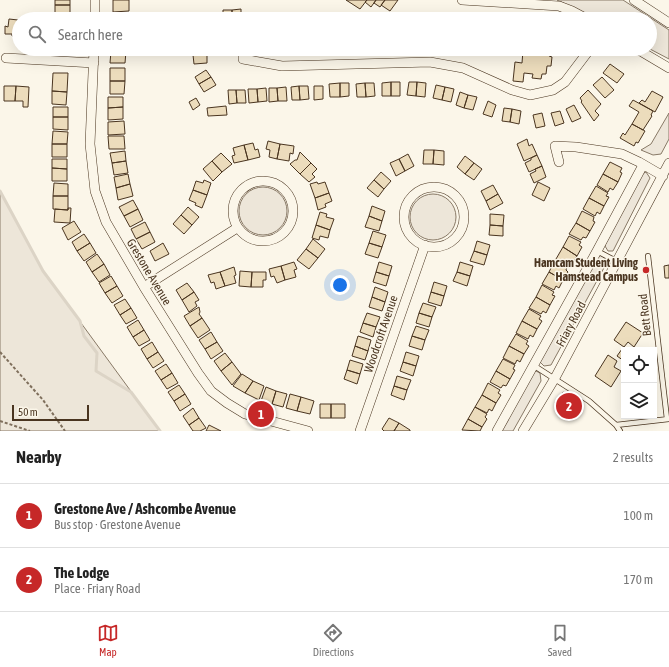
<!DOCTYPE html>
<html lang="en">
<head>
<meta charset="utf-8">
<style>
	body { margin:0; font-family:"Asap Condensed",sans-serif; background:#f2f2f2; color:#222 }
	.controls { position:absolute; right:12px; bottom:12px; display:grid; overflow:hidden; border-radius:0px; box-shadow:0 4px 16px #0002 }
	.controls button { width:36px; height:36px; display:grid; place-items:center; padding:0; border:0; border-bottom:1px solid #e0e0e0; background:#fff; color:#222; font:20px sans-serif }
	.scale { position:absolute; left:12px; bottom:10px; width:77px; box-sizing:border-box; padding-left:4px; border:2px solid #4a3520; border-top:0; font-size:11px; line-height:14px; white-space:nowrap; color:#4a3520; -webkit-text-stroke:3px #fbf6e9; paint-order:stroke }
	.you { position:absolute; left:340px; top:285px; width:14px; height:14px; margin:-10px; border:3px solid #fff; border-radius:50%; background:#1a73e8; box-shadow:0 0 0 6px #1a73e833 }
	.badge { display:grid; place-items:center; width:26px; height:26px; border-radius:50%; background:#c62828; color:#fff; font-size:13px; font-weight:700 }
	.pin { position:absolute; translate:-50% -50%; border:2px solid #fff; box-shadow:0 1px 4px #0006 }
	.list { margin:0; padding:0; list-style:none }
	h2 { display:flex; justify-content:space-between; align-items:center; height:52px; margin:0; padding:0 16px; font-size:17px }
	h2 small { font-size:13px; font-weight:400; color:#767676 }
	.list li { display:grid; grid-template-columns:26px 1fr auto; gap:12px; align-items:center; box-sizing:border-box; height:64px; padding:0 16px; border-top:1px solid #e0e0e0 }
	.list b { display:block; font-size:15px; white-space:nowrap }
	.list p { margin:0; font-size:13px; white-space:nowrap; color:#767676 }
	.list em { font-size:13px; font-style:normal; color:#767676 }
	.icon { flex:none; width:22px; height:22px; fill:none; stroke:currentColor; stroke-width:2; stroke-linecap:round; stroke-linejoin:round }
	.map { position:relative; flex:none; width:669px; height:431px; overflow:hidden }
	.search { position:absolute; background:#fff; box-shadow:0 4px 16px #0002; left:12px; right:12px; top:12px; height:44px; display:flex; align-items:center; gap:10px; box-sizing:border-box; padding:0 14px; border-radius:22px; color:#767676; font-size:15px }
	.sheet { height:180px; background:#fff }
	nav { display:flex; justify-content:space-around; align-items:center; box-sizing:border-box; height:56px; border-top:1px solid #e0e0e0; background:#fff; font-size:11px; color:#767676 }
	nav a { display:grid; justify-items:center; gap:2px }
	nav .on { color:#c62828 }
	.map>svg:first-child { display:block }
	.green { fill:#ede6d9; stroke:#887966 }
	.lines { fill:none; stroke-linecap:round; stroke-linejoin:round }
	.stream { stroke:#dcd4c6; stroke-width:3 }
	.building { fill:#ecdcbc; stroke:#4a3520 }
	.lane-casing { stroke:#4a3520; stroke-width:6 }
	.street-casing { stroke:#4a3520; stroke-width:10 }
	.path { stroke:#7f6f5c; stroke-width:2; stroke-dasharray:3 2; stroke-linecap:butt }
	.lane { stroke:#fbf6e9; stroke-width:4.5 }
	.street { stroke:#fbf6e9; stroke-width:9 }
	.poi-dot { fill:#c62828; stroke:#fbf6e9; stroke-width:1.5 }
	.labels { text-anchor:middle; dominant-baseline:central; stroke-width:3; stroke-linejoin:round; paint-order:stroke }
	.poi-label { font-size:12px; font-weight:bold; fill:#4a3520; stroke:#fbf6e9; text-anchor:end }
	.street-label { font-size:12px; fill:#4a3520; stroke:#fbf6e9 }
</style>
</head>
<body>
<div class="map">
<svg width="669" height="431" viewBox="0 0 669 431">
	<rect width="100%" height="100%" fill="#fbf6e9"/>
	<!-- green -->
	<path class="green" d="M557,0H623L669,30V59L650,49V19H597Z
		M669,113V139L661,154L653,155L641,150L651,144Z
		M646,172L650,178L613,251H608L605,246L607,238L642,174Z
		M239 211a24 24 0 1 1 48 0a24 24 0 1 1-48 0Z
		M0,191L43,271L160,431H0Z
		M410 217a23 23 0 1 1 46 0a23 23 0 1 1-46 0Z
		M601,255L605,259V266L551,365L544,366L539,361L598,257Z
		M536,371L540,373L541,381L513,431H501L533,373Z"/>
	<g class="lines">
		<!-- stream -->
		<path class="stream" d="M0,191L43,271L80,321L84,336L97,353L96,371L131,392L160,431"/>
	</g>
	<!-- building -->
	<path class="building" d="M55,0H70V5H55Z
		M113,0H129V11L113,12Z
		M346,0H367L360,9Z
		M367,0H376L371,7L365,2Z
		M376,0H385L380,7L374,3Z
		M385,0H398L390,11L381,5Z
		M55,5H70V17H55Z
		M241,9V19H232V10Z
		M223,10H232V19H223Z
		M266,13V19H257V14Z
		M248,14H257V19H248Z
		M111,15H126V19H111Z
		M9,19L18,20V36H12V34H5V26L8,27Z
		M193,49H206L207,54L193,55Z
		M527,49L538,50L537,52L549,53V56L552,57L551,66H547L546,74H542L541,79L532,78L533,74L524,73L523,82L513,81L515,62L522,63L523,50L527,51Z
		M111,51H126L125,63H110Z
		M207,54V63L194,64L193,55Z
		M610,64L624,74L617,83L603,73Z
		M110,68H125V81H110Z
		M206,70L211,77L199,84L195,77Z
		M53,73H68L67,92L52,91Z
		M211,77L216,85L204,92L199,84Z
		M602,77L614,90L605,98L593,85Z
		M110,81H125L124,94H110Z
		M391,82H400V96H391Z
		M391,82V96H382V83Z
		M409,82H417L416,96L407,95Z
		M417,82L426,83L425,97L416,96Z
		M340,83H349V96L340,97Z
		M340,83V97H330L329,84Z
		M365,83H374L375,96L366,97Z
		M365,83L366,97H357L356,84Z
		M436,85L445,87L442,100L433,98Z
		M4,86H16L15,101H4Z
		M16,86L29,87L28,107H23V101H15Z
		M299,86H308L309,99L300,100Z
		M299,86L300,100H292L291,87Z
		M314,86H323V99L314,100Z
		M286,87L287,101H278L277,88Z
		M445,87L454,89L451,102L442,100Z
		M266,88L267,101L258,102L257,89Z
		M269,88H277L278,101L269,102Z
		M248,89H257L258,102L249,103Z
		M228,90H236L237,103L229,104Z
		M236,90H245L246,103H237Z
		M588,90L601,104L595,111L599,115L594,121L581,102L582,101L580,98Z
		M52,91L67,92L66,105L52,104Z
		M652,91L663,97L655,112L639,103L642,100L645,102Z
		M460,92L468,95L464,108L456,105Z
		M468,95L477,97L473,110L464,108Z
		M108,97H123V107L108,108Z
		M196,98L200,105L193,110L189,102Z
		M633,100L653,111L651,115L652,116L643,130L632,124L639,112L629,106Z
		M488,101L496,105L492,117L483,114Z
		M574,105L581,118L572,122L566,109Z
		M226,106L227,115L208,116L207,108Z
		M53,107H68V117H53Z
		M123,107V119L108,120V108Z
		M504,108L512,109L510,122L502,121Z
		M512,109L521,111L519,124L510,122Z
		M560,111L564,123L555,126L551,113Z
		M542,113L545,126L536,128L533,115Z
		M53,117H68V130L53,129Z
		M124,121L125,134L108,135V122Z
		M632,124L645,131L638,143L636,142L634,146L620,138L623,133L625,135Z
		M53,131L68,132L67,144H52Z
		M108,136H124L125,149H109Z
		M527,139L529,146L532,144L537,155L524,161L517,144Z
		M268,141L280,144L277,159L269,157L270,150L266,149Z
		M253,143L255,150L258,149L260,157L248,160L244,145Z
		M52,144H67V157H52Z
		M280,144L294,146L293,154L290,153L289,161L277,159Z
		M244,145L248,160L234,163L232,156L235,155L233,148Z
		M424,150H434L433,164H423Z
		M434,150L444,151V165L433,164Z
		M125,151L126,161L112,163L110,153Z
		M300,152L311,163L300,174L290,164L295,160H297Z
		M221,153L232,164L222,172L212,161Z
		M408,154L414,166L405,171L399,159Z
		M537,155L542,166L529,172L525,163L531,160V158Z
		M465,156L474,163L465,174L457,167Z
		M52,159H67V169L52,168Z
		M399,159L405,171L396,176L390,163Z
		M126,161L128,173L114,175L112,163Z
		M212,161L222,172L213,181L203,169Z
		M610,162L622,168L620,172L622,173L618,182L603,174Z
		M311,163L317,169L312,174L315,177L309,182L300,174Z
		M474,163L482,169L474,180L465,174Z
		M542,166L546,177L534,183L530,174L536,171L535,169Z
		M52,168L67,169V181H52Z
		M381,172L391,181L384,189L374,180Z
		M128,174L130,184L116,188L114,177Z
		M603,174L618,182L613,190L610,188L608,192L597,185Z
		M204,180L211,183L207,195L193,190L196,181L203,183Z
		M374,180L384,189L378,197L367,188Z
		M317,182L318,184L325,182L329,193L315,198L310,184Z
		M538,182L550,188L544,201L532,195Z
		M54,183L68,184V196H53Z
		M130,184L133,196L118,200L116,188Z
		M493,185L498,194L486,201L481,191Z
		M596,186L608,193L606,196L609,197L604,206L589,198Z
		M193,190L207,195L202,208L195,205L196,203L189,200Z
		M329,193L332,201L325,204L326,207L318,210L315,198Z
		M498,194L503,203L490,210L486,201Z
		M53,196H68V210L53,209Z
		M589,198L604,206L600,214L597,212L595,216L583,209Z
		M133,200L138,209L124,216L119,207Z
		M372,206L385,211L382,221L369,216Z
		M188,207L199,217L192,225L181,215Z
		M68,208H71L70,223L54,222L55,209L68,210Z
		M138,209L143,220L130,227L124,216Z
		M582,211L594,217L593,221L595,222L590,231L576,223Z
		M320,212L327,214L326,217L334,219L330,230L316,225Z
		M490,214L504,215L503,226L490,225Z
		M181,215L192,225L184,234L173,224Z
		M369,216L382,221L379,231L365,227Z
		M74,221L81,232L68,240L62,228Z
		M145,222L150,232L136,239L131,229Z
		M576,223L590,231L586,238L583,237L581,240L569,234Z
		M316,225L330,230L328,238L320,236L319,240L312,238Z
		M490,225L503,226V236L489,235Z
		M373,231L386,235L382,247L369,243Z
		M150,232L155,242L142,249L136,239Z
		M84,234L90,243L77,251L72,242Z
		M569,236L581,242L579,245L582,247L577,256L563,247Z
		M313,239L325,249L318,258L306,249Z
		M477,241L490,245L487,255L474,251Z
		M90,243L96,253L84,261L77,251Z
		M163,243L169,254L155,261L150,251Z
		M369,243L382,247L378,258L365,254Z
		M563,247L577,256L573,263L570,261L568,265L556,259Z
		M306,249L318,258L309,269L297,260Z
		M474,251L487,255L484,265L470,261Z
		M97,254L104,264L92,272L86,262Z
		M555,260L567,267L566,270L568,272L563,280L549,272Z
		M294,262L297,269L294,270L296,277L285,280L281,266Z
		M379,262L392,266L389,276L376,272Z
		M460,262L473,266L470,276L457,272Z
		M104,264L110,275L99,282L92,272Z
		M669,265V278H665L664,266Z
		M281,266L285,280L277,283L274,276L271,277L269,269Z
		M234,267L236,275L234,276L236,283L225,286L220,272Z
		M240,271L252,272L251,287L239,286Z
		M220,272L225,286L216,289L214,282L211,283L208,275Z
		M252,272H266V280H263V287H251Z
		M376,272L389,276L386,286L373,282Z
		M457,272L470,276L467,286L453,281Z
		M549,272L563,280L559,288L556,286L554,290L542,284Z
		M111,276L117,286L105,293L99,283Z
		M434,282L447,286L444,296L431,292Z
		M187,283L194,292L182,300L176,290Z
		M542,285L554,292L552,295L555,296L550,305L536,297Z
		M117,286L123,296L112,303L105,293Z
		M375,287L388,292L385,302L372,297Z
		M194,292L199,300L195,302L197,306L189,312L182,300Z
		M431,292L444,296L441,306L428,302Z
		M372,297L385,302L382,311L369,307Z
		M536,297L550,305L546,313L543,311L541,314L529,308Z
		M125,299L131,308L120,315L114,305Z
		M423,303L436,307L432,317L419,313Z
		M199,307L200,312L199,314L202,318L190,326L184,316Z
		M131,308L137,318L126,324L120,315Z
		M529,309L541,316L539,319L542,321L537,329L522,321Z
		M367,313L380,317L376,327L363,323Z
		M419,313L432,317L429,327L416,323Z
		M202,318L210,330L198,338L190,326Z
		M138,320L144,330L133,337L127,327Z
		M522,321L537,329L533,337L530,335L528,339L516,333Z
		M626,322L643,333L634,347L628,342L624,347L614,340Z
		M363,323L376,327L373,337L360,332Z
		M416,326L429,330L425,340L412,336Z
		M144,330L150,340L139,346L133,337Z
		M211,332L217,342L205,349L199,340Z
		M516,334L528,341L526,344L529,346L524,354L509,346Z
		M358,336L371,340L368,351L355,346Z
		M412,336L425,340L422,350L409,346Z
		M152,342L158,352L147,359L141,349Z
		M217,342L223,351L211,359L205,349Z
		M355,346L368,351L365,360L352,356Z
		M509,346L524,354L520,362L517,360L515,364L503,358Z
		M622,349L624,351V361L617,356Z
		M158,352L164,361L153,368L147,359Z
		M406,352L419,356L416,366L403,362Z
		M225,353L232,362L221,371L214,361Z
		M608,355L617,361L614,367L621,371L611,387L595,376Z
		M503,359L515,365L513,369L515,370L510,379L496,371Z
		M350,360L363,364L360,374L347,370Z
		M232,362L241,374L232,385L221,371Z
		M403,362L416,366L413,376L400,371Z
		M166,364L172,373L161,380L155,371Z
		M347,370L360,374L357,384L344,379Z
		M496,371L510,379L506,386L503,385L501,388L490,382Z
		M172,373L178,383L167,389L161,380Z
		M242,374L253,381L245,393L233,386Z
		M397,376L411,380L407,390L394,386Z
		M253,381L264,386L259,400L245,393Z
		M488,383L500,390L498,393L501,395L496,403L482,395Z
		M179,385L185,394L174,401L168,392Z
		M394,386L407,390L404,400L391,395Z
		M266,387L276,391L272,404L261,401Z
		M276,391L287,394L283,407L272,404Z
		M563,392L580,403L575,412L570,409L565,418L558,414L562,408L555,403Z
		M185,394L191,404L180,411L174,401Z
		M290,394L301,397L297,411L286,408Z
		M482,395L496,403L492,411L489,409L487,413L475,407Z
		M301,397L314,401L310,414L297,411Z
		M320,404H331V418H320Z
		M331,404H345V418H331Z
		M475,407L487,414L485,417L487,419L482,427L468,419Z
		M193,408L199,418L189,425L183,416Z
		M199,418L206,428L200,431H193L189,425Z
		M389,418L399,423L394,431H384L382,429Z
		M468,419L482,427L480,431L462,430Z
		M399,423L410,430V431H394Z
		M209,425L221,431H206Z"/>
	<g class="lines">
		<!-- lane casing -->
		<g class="lane-casing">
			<path id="lane" d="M597,251L618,262
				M648,256L667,419
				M533,365L589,401L616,425L669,419
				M616,425L620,431"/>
		</g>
		<!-- street casing -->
		<g class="street-casing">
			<path id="street" d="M462,0L559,6L572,11L587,19
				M634,0L669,23
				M95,19V0
				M94,49L90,144L95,191L106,222L144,287L198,373L211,391L227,403L245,414L308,431
				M243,49V59L282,66L430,62L463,68L512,90L530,95L553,90L565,82L590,49
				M637,49L669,68
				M6,58L94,63
				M559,162L555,146L576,147L622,154L639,162L663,176
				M233 211a30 30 0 1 1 60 0a30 30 0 1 1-60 0Z
				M404 217a30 30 0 1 1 60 0a30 30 0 1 1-60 0Z
				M144,287L237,228
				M360,431L425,245
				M497,431L597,251L643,165
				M523,431L555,378L669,163"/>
		</g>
		<!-- path -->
		<path class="path" d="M0,352L43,400L65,431
			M0,421L30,431"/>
		<!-- lane -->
		<use href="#lane" class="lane"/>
		<!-- street -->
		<use href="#street" class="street"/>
	</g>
	<!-- markers -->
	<circle class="poi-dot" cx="646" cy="270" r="4"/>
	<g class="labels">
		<!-- poi labels -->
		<g class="poi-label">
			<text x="638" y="263">Hamcam Student Living<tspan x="638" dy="14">Hamstead Campus</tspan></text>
		</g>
		<!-- street labels -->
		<g class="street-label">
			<text transform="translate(149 272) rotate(59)">Grestone Avenue</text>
			<text transform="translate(645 315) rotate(-96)">Bett Road</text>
			<text transform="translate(571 324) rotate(-62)">Friary Road</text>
			<text transform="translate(381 334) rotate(-71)">Woodcroft Avenue</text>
		</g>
	</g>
</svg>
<div class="controls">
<button><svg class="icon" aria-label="locate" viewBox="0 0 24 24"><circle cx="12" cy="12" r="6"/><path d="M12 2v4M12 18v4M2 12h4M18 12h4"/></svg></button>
<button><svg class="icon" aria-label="layers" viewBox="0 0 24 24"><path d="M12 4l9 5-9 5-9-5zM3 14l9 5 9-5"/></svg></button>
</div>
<div class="scale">50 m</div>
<div class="you"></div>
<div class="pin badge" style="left:261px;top:414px">1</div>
<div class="pin badge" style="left:569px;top:406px">2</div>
<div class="search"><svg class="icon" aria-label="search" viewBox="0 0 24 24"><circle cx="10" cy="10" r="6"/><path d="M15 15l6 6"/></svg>Search here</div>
</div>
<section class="sheet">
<h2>Nearby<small>2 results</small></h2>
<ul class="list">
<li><span class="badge">1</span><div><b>Grestone Ave / Ashcombe Avenue</b><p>Bus stop · Grestone Avenue</p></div><em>100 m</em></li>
<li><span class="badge">2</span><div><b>The Lodge</b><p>Place · Friary Road</p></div><em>170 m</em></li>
</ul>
</section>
<nav>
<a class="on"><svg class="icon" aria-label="map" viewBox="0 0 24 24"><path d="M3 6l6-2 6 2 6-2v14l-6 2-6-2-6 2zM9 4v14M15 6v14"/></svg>Map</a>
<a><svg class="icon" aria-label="directions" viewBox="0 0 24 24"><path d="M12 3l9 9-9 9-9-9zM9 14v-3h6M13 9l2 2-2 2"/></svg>Directions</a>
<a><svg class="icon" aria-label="saved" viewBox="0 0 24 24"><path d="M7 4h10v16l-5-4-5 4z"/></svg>Saved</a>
</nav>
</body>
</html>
